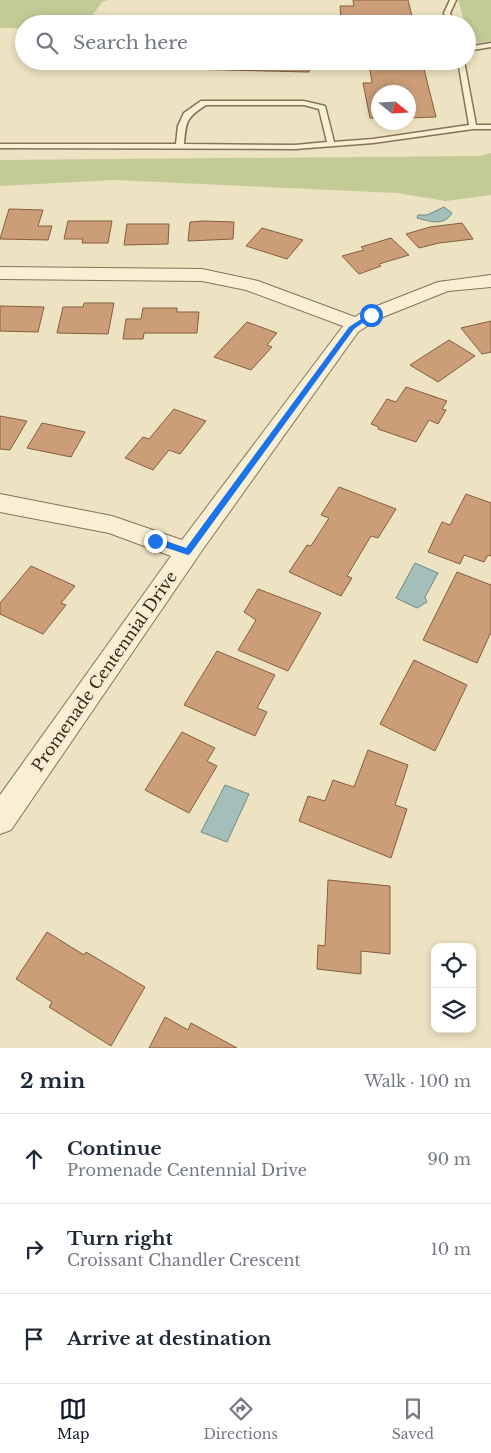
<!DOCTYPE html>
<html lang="en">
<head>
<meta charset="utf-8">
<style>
	body { margin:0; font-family:"Libre Baskerville",serif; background:#f2f2f3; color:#1f2937 }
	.controls { position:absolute; right:15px; bottom:15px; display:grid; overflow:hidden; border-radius:10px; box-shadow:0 2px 8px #0003 }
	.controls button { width:45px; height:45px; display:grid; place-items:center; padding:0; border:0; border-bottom:1px solid #e0e1e3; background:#fff; color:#1f2937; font:25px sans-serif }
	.compass { position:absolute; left:371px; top:85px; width:45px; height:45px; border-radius:50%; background:#fff; box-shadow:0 2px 8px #0003; rotate:108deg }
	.stop { position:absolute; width:15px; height:15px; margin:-11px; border:4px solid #1a73e8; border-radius:50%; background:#fff }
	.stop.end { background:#1a73e8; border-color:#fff; box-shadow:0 1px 5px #0008 }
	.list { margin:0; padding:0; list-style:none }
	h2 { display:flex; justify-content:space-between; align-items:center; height:65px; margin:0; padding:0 20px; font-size:21px }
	h2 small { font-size:16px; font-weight:400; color:#747a83 }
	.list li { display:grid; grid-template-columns:32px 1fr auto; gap:15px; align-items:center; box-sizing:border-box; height:90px; padding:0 20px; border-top:1px solid #e0e1e3 }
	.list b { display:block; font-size:19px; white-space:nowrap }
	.list p { margin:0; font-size:16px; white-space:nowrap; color:#747a83 }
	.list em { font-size:16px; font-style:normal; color:#747a83 }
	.icon { flex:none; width:28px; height:28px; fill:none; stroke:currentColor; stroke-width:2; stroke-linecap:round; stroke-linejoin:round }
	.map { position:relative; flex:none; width:491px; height:1048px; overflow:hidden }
	.search { position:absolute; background:#fff; box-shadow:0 2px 8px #0003; left:15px; right:15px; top:15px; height:55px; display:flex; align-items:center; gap:12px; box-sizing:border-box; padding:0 18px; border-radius:28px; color:#747a83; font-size:19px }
	.sheet { height:335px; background:#fff }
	nav { display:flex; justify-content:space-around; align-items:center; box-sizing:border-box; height:70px; border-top:1px solid #e0e1e3; background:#fff; font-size:14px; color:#747a83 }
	nav a { display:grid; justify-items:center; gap:2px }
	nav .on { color:#111827 }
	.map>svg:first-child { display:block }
	.green { fill:#c2cb95 }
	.water { fill:#a4bfb9; stroke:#6b8d86 }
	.building { fill:#cb9e78; stroke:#855e3f }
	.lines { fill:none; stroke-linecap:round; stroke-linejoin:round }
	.service-casing { stroke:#867359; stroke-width:3 }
	.minor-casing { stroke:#867359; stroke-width:2 }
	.service { fill:#f8efd4; fill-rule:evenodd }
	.minor { fill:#f8efd4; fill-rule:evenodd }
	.route { fill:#1a73e8 }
	.labels { text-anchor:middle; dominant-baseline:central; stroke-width:5; stroke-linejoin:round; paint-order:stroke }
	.street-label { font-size:16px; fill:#362a1d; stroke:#f5ecd1 }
</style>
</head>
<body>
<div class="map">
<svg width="491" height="1048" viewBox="0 0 491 1048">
	<rect width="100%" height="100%" fill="#ede2c1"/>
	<!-- green -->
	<path class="green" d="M0,0H108L102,2L86,24H24V28H0Z
		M458,0H491V41L478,43L470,40L467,24H465Z
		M491,153V195L446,201L397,193L114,180L0,186V160L480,156Z"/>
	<!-- water -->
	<path class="water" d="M444,207L452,213C444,227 429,221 417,218L418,215H427Z
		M415,563L438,573L425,597L427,602L417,608L396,598Z
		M225,785L249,794L227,842L201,832Z"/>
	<!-- building -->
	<path class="building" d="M353,0H408L414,24H127L128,20L341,19L340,6H354Z
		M143,61H309V72L142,68Z
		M361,61H422L436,117L408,118V92H378V118H370L363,83H372L369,63Z
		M9,209L43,210L38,226H52L48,240L0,239Z
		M68,221H112L108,243H82L83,239H64Z
		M203,221L234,222L233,239L188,241L190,222Z
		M462,223L473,239L439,243L419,248L406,234L430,227Z
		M127,224H169L168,244L124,245Z
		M262,228L303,240L287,259L246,246Z
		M391,238L409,255L379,264L381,266L359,274L342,256L364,250L361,247Z
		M84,303H114L108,334L57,333L63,307H83Z
		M0,306L44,307L38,332L0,331Z
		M143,308H177V312H199L197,333H144L143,339H123L126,319H141Z
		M491,321V352L482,354L461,328Z
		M247,322L277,333L267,345L272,347L251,370L214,357Z
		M449,340L475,356L438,382L410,365Z
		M406,387L447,401L442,409L446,410L438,424L429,420L416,442L378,429L379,427L371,424L387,399L396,402Z
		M174,409L206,421L180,454L169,450L153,470L125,458L143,437L149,439Z
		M0,416L27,421L10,450L0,449Z
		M42,423L85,432L71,457L27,448Z
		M339,487L396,509L378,538L371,536L347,576L352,578L341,596L289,572L307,545L311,546L329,518L321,515Z
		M466,494L491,503V556L488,555L484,562L464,555L460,564L428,552L442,522L450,525Z
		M31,566L75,586L61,603L66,605L43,634L0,614V603Z
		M457,572L491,585V632L477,663L423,640Z
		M258,589L321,613L288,671L238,650L256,620L244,612Z
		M217,651L275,675L257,708L267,712L255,736L184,705Z
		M414,660L467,685L435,751L380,724Z
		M182,732L215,748L207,761L217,766L189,813L145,790Z
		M368,750L408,765L395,805L407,809L391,858L299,821L308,796L325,801L333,780L354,787Z
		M328,880L390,886V954L361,951V974L317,969L318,945L325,946Z
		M47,932L84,955L86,952L145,987L111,1046L49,1007L52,1002L16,979Z
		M165,1017L188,1030L191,1023L237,1048H149Z"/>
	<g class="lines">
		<!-- service casing -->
		<g class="service-casing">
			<path id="service" d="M450,0H456L450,13L454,24H448L444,13Z
				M491,43V47L467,51V47Z
				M458,61H464L476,125H491V129H473L373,143L295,149L0,148V144H176L178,126L184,113L201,101H304L325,106L334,142L373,139L469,125ZM206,105H304L319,109L327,142L295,145L184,144C186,121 186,118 206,105Z"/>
		</g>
		<!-- minor casing -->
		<g class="minor-casing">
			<path id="minor" d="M0,267L202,269L258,281L355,317L364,311L438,282L491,275V287L448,291L378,319L358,332L203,549L11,830L0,834V795L171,556L109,533L0,512V494L112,516L182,540L343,326L246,290L202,281L0,279Z"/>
		</g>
		<!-- service -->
		<use href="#service" class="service"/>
		<!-- minor -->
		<use href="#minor" class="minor"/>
	</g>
	<!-- route -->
	<path class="route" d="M369,314L374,315L354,329L190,554L188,555L152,543V538L155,537L186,548L349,327Z"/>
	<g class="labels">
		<!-- street labels -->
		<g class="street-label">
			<text transform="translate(104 671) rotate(-55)">Promenade Centennial Drive</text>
		</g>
	</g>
</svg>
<div class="controls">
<button><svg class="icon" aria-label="locate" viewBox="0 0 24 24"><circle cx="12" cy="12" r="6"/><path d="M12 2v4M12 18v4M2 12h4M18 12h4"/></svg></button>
<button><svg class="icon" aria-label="layers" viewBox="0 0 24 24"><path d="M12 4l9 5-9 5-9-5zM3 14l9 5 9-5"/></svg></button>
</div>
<svg class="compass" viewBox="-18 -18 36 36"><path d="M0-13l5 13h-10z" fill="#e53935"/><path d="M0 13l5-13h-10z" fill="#747a83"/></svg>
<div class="stop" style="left:371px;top:315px"></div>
<div class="stop end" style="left:155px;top:541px"></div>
<div class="search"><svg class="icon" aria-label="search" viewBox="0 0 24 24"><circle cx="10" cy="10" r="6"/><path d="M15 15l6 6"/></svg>Search here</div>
</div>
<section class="sheet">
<h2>2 min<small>Walk · 100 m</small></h2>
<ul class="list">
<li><svg class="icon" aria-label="ahead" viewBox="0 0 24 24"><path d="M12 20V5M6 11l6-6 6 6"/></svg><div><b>Continue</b><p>Promenade Centennial Drive</p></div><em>90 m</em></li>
<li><svg class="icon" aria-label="right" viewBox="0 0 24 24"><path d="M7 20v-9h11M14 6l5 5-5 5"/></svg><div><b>Turn right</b><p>Croissant Chandler Crescent</p></div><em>10 m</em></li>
<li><svg class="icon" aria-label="arrive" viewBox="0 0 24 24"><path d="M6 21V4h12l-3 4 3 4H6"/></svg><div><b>Arrive at destination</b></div></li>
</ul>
</section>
<nav>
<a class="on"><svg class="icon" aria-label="map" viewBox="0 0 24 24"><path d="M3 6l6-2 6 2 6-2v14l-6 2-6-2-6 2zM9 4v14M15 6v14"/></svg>Map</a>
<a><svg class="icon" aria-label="directions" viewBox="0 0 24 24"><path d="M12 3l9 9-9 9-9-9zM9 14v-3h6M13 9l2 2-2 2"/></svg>Directions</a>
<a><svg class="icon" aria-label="saved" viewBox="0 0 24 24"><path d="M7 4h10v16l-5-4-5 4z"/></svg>Saved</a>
</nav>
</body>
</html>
